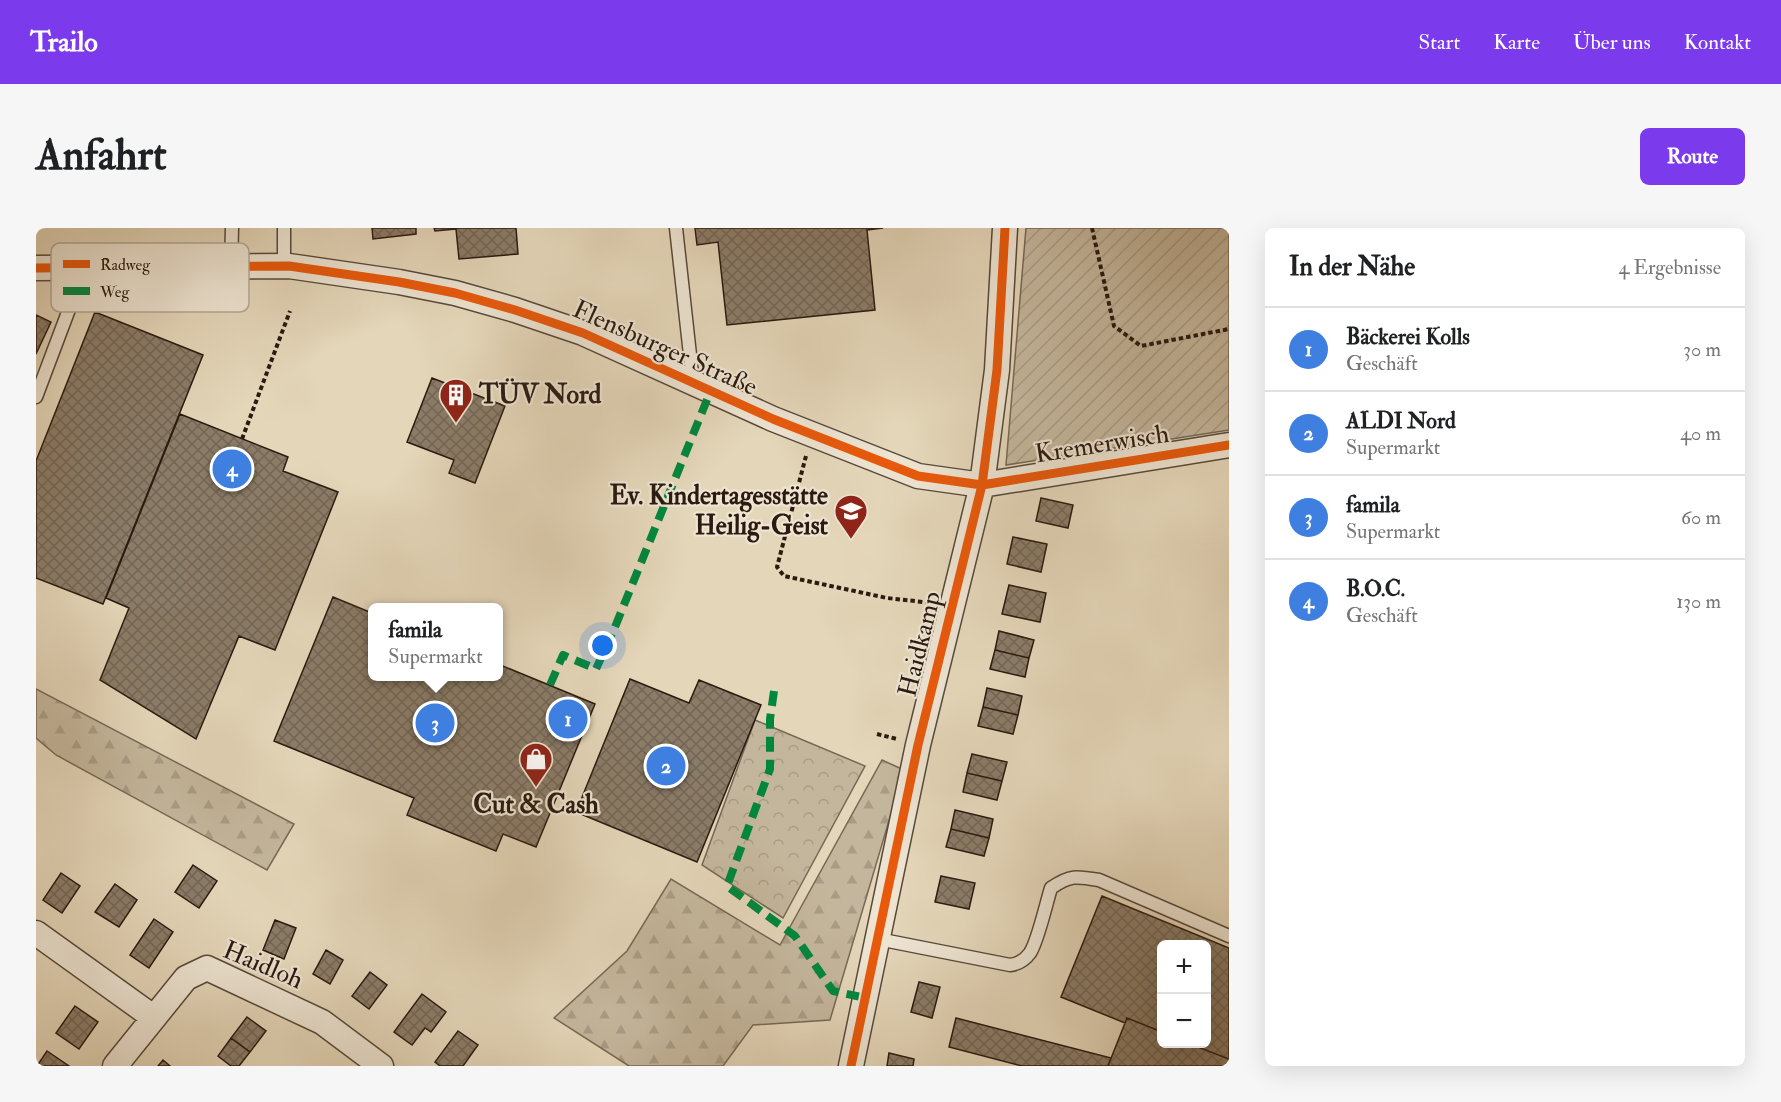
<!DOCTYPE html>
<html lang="de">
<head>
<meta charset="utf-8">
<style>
	body { margin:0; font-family:"IM FELL Double Pica",serif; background:#f6f6f6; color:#202124 }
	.controls { position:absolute; right:18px; bottom:18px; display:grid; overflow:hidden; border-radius:9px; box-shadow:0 6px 24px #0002 }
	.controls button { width:54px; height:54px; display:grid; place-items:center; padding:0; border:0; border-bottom:2px solid #e0e0e0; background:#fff; color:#202124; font:30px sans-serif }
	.you { position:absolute; left:567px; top:418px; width:21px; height:21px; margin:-15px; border:4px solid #fff; border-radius:50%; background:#1a73e8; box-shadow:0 0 0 9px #1a73e833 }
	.badge { display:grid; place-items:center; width:39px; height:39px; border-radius:50%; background:#7c3aed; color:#fff; font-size:20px; font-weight:700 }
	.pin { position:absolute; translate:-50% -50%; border:3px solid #fff; box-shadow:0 2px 6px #0006 }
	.popup { position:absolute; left:332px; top:375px; width:135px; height:78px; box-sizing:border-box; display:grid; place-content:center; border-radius:9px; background:#fff; filter:drop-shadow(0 2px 4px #0005); font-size:20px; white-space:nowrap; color:#757577 }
	.popup b { font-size:22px; color:#202124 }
	.popup::after { content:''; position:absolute; left:50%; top:100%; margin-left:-12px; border:12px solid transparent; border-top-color:#fff }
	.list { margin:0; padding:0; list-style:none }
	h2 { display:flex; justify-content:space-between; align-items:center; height:78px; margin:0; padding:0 24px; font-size:26px }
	h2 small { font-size:20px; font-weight:400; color:#757577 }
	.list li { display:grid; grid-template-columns:39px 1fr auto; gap:18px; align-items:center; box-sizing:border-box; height:84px; padding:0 24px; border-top:2px solid #e0e0e0 }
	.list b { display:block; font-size:22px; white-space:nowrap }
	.list p { margin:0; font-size:20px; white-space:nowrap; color:#757577 }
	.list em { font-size:20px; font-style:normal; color:#757577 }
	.map { position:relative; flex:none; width:1193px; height:838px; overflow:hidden; border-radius:9px }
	header { display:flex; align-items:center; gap:36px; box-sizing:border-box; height:84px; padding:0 30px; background:#7c3aed; color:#fff }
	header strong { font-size:28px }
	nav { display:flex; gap:33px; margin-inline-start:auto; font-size:21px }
	.intro { display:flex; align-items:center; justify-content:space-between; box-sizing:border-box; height:144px; padding:0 36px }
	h1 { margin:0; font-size:42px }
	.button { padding:15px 27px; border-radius:9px; background:#7c3aed; color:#fff; font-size:21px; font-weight:700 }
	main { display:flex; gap:36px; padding:0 36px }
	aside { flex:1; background:#fff; border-radius:9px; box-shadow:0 6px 24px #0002 }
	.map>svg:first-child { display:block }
	.forest { fill:url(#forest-firs); stroke:#776856; stroke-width:1.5 }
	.park { fill:url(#park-crowns); stroke:#776856; stroke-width:1.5 }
	.garden { fill:url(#garden-furrows); stroke:#776856; stroke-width:1.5 }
	.building { fill:url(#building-cross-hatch); stroke:#2a1a10; stroke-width:1.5 }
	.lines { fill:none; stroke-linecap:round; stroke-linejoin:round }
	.lane-casing { stroke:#58493a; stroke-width:15 }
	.street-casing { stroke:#58493a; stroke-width:27 }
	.path { stroke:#2a1a10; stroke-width:4; stroke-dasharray:4.5 3; stroke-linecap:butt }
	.lane { stroke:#ede4d2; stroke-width:12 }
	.street { stroke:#ede4d2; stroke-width:24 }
	.quiet { stroke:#00873e; stroke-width:8; stroke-dasharray:15 8; stroke-linecap:butt }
	.cycleway-casing { stroke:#ede4d2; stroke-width:13 }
	.cycleway { stroke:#e8590c; stroke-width:9 }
	.labels { text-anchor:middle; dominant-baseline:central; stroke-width:4.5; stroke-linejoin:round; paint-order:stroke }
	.street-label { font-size:26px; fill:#2a1a10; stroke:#ede4d2 }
	.poi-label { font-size:26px; font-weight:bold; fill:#2a1a10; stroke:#ede4d2; text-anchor:start }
	.key { fill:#ede4d2; stroke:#b2a798; stroke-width:1.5 }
	.key-label { font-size:16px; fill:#2a1a10 }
</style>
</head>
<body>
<header>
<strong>Trailo</strong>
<nav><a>Start</a><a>Karte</a><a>Über uns</a><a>Kontakt</a></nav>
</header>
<div class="intro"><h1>Anfahrt</h1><a class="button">Route</a></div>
<main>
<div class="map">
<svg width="1193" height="838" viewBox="0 0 1193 838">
	<defs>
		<pattern id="forest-firs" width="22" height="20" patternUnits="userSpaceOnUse" patternTransform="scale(1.5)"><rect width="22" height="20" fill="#c4b69c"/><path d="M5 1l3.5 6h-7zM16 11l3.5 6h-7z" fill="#a99c85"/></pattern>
		<pattern id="park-crowns" width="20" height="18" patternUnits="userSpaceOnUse" patternTransform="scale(1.5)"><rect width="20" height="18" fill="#c4b69c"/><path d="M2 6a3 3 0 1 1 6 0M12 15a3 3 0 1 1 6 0" fill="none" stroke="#a99c85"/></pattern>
		<pattern id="garden-furrows" width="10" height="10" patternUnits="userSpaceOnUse" patternTransform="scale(1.5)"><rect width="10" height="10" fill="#c4b69c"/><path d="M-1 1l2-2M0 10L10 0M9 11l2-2" fill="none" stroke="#a99c85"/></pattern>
		<pattern id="building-cross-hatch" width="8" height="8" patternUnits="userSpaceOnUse" patternTransform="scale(1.5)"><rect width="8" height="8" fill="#8b7c68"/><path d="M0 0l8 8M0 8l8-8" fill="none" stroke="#726554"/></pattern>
	</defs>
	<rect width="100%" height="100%" fill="#e4d6b9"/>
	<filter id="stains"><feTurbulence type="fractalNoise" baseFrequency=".00333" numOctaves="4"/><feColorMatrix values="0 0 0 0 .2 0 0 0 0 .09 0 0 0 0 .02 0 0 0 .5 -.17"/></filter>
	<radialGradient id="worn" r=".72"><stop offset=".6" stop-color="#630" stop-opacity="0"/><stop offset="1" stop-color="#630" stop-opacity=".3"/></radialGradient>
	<!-- forest -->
	<path class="forest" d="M0,461L258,596L231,642L20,527L0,510Z
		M846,532L868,542L794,792L717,797L687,838H593L518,790L591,723L635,651L744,717Z"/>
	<!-- park -->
	<path class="park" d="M719,492L829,538L747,690L666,637Z"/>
	<!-- garden -->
	<path class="garden" d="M990,0H1193V202L970,237Z"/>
	<!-- building -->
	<path class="building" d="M336,0H380V6L337,11Z
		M398,0H480L482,26L423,31L420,1L399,3Z
		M659,0H847L831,2L839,82L691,97L682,14L661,17Z
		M59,84L167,127L67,376L0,350V233Z
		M0,87L15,94L0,126Z
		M396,150L469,178L439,255L413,245L418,232L371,214Z
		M144,186L252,229L247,243L302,264L239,422L203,408L160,511L64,452L93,380L70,370Z
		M1005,270L1037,277L1032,300L1000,293Z
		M977,309L1011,316L1005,344L971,336Z
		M973,357L1010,365L1004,394L966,386Z
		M297,369L336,385V448H462V436L559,476L500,619L467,606L460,623L371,587L378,570L238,513Z
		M963,403L998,412L993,430L959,422Z
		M959,422L993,430L989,449L954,441Z
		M594,451L653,475L663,452L725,477L661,634L540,584Z
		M951,460L986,468L982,487L947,479Z
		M947,479L982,487L977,506L942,498Z
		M936,526L971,534L966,553L931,545Z
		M931,545L966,553L961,572L927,564Z
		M919,582L957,591L953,610L915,601Z
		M915,601L953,610L948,628L910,619Z
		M157,637L181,653L163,680L139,664Z
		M25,645L44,658L26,685L7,672Z
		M905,648L939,655L933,681L899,674Z
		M79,656L101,672L83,699L59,684Z
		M1066,668L1193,720V831L1154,816H1170V716H1126V804L1091,790L1089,795L1025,769Z
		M118,691L137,704L113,740L94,727Z
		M239,692L260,700L248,731L227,722Z
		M290,722L307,732L294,756L277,746Z
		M334,744L351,757L333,781L316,768Z
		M883,754L904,759L896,790L875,784Z
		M386,766L410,784L395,804L389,800L376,817L358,804Z
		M39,778L62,794L43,821L20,805Z
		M211,789L230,803L214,824L195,810Z
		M920,790L1075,830L1072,838H986L913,819Z
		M1091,790L1126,804V816H1154L1193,831V838H1072Z
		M422,803L442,817L427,838H404L399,834Z
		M195,810L214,824L203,838H195L182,828Z
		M11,823L33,838H1Z
		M853,825L878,831L877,838H851Z
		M127,832L134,838H122Z"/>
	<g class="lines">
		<!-- lane casing -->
		<g class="lane-casing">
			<path id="lane" d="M640,0L657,154
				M195,38L196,0
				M248,38V0
				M0,169L49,39
				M842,711L974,737C982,736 989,732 994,725C1002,713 1010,676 1015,660C1034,647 1040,648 1063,652L1193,708"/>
		</g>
		<!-- street casing -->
		<g class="street-casing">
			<path id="street" d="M0,40L253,38L363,54L419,65L479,82L547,105L737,191L882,248L946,257L1193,217
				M0,705L117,789
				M79,838L150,750L171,740L286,794L345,838
				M815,838L882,517L946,257L961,142L969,0"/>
		</g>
		<!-- path -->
		<path class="path" d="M1056,0L1078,98L1105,118L1193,101
			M206,211L254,83
			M770,228L741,339L748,348L851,370L896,375
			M841,506L861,511"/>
		<!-- lane -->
		<use href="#lane" class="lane"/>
		<!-- street -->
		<use href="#street" class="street"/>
		<!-- quiet -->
		<path class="quiet" d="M514,457L527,427L560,441L579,399L675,162
			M738,463L734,491V541L691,658L759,708L797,763L830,770"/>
		<!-- cycleway casing -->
		<g class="cycleway-casing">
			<path id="cycleway" d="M0,40L253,38L363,54L419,65L479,82L547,105L737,191L882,248L946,257L1193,217
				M815,838L882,517L946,257L961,142L969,0"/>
		</g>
		<!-- cycleway -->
		<use href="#cycleway" class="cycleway"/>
	</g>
	<!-- icons -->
	<defs>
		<g id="building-pin" transform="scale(1.725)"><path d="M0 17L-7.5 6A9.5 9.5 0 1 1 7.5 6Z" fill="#8f2418" stroke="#ede4d2"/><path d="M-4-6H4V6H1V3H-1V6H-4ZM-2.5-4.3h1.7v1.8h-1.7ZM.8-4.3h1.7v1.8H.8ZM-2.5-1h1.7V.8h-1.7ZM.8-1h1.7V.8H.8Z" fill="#fff"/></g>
		<g id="school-pin" transform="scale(1.725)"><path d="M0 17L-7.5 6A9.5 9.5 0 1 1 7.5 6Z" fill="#8f2418" stroke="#ede4d2"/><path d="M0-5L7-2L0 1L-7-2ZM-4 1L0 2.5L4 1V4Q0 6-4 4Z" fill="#fff"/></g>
		<g id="shop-pin" transform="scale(1.725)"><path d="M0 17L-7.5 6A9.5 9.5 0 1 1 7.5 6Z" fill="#8f2418" stroke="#ede4d2"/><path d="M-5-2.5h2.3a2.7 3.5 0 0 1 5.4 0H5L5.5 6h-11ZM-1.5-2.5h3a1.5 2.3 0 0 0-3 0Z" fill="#fff"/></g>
	</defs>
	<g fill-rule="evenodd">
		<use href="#building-pin" x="420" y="167"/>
		<use href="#school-pin" x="815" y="283"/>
		<use href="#shop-pin" x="500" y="531"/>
	</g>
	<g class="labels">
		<!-- street labels -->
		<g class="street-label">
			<text transform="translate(629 120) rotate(24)">Flensburger Straße</text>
			<text transform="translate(1066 216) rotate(-9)">Kremerwisch</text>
			<text transform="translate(884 416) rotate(-76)">Haidkamp</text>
			<text transform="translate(227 737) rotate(23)">Haidloh</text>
		</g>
		<!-- poi labels -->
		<g class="poi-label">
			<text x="443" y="167">TÜV Nord</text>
			<text x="792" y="268" text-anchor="end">Ev. Kindertagesstätte<tspan x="792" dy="30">Heilig-Geist</tspan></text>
			<text x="500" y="577" text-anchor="middle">Cut &amp; Cash</text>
		</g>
	</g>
	<!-- legend -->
	<rect x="15" y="15" width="198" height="69" rx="9" class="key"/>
	<rect x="27" y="32" width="27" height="8" fill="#e8590c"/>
	<rect x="27" y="59" width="27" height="8" fill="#00873e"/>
	<g class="key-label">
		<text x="64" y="42">Radweg</text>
		<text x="64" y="69">Weg</text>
	</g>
	<rect width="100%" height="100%" filter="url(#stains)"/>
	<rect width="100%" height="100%" fill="url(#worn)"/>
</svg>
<div class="controls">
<button>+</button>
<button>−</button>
</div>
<div class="you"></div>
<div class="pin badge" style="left:532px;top:491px;background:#3f7fe0">1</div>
<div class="pin badge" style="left:630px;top:538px;background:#3f7fe0">2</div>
<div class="pin badge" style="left:399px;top:495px;background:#3f7fe0">3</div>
<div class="popup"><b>famila</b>Supermarkt</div>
<div class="pin badge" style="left:196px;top:241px;background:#3f7fe0">4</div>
</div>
<aside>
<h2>In der Nähe<small>4 Ergebnisse</small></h2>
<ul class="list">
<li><span class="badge" style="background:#3f7fe0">1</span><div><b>Bäckerei Kolls</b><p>Geschäft</p></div><em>30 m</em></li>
<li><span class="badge" style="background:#3f7fe0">2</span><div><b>ALDI Nord</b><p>Supermarkt</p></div><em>40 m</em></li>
<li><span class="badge" style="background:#3f7fe0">3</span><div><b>famila</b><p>Supermarkt</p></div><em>60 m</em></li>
<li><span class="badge" style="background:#3f7fe0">4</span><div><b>B.O.C.</b><p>Geschäft</p></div><em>130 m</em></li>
</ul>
</aside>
</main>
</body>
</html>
